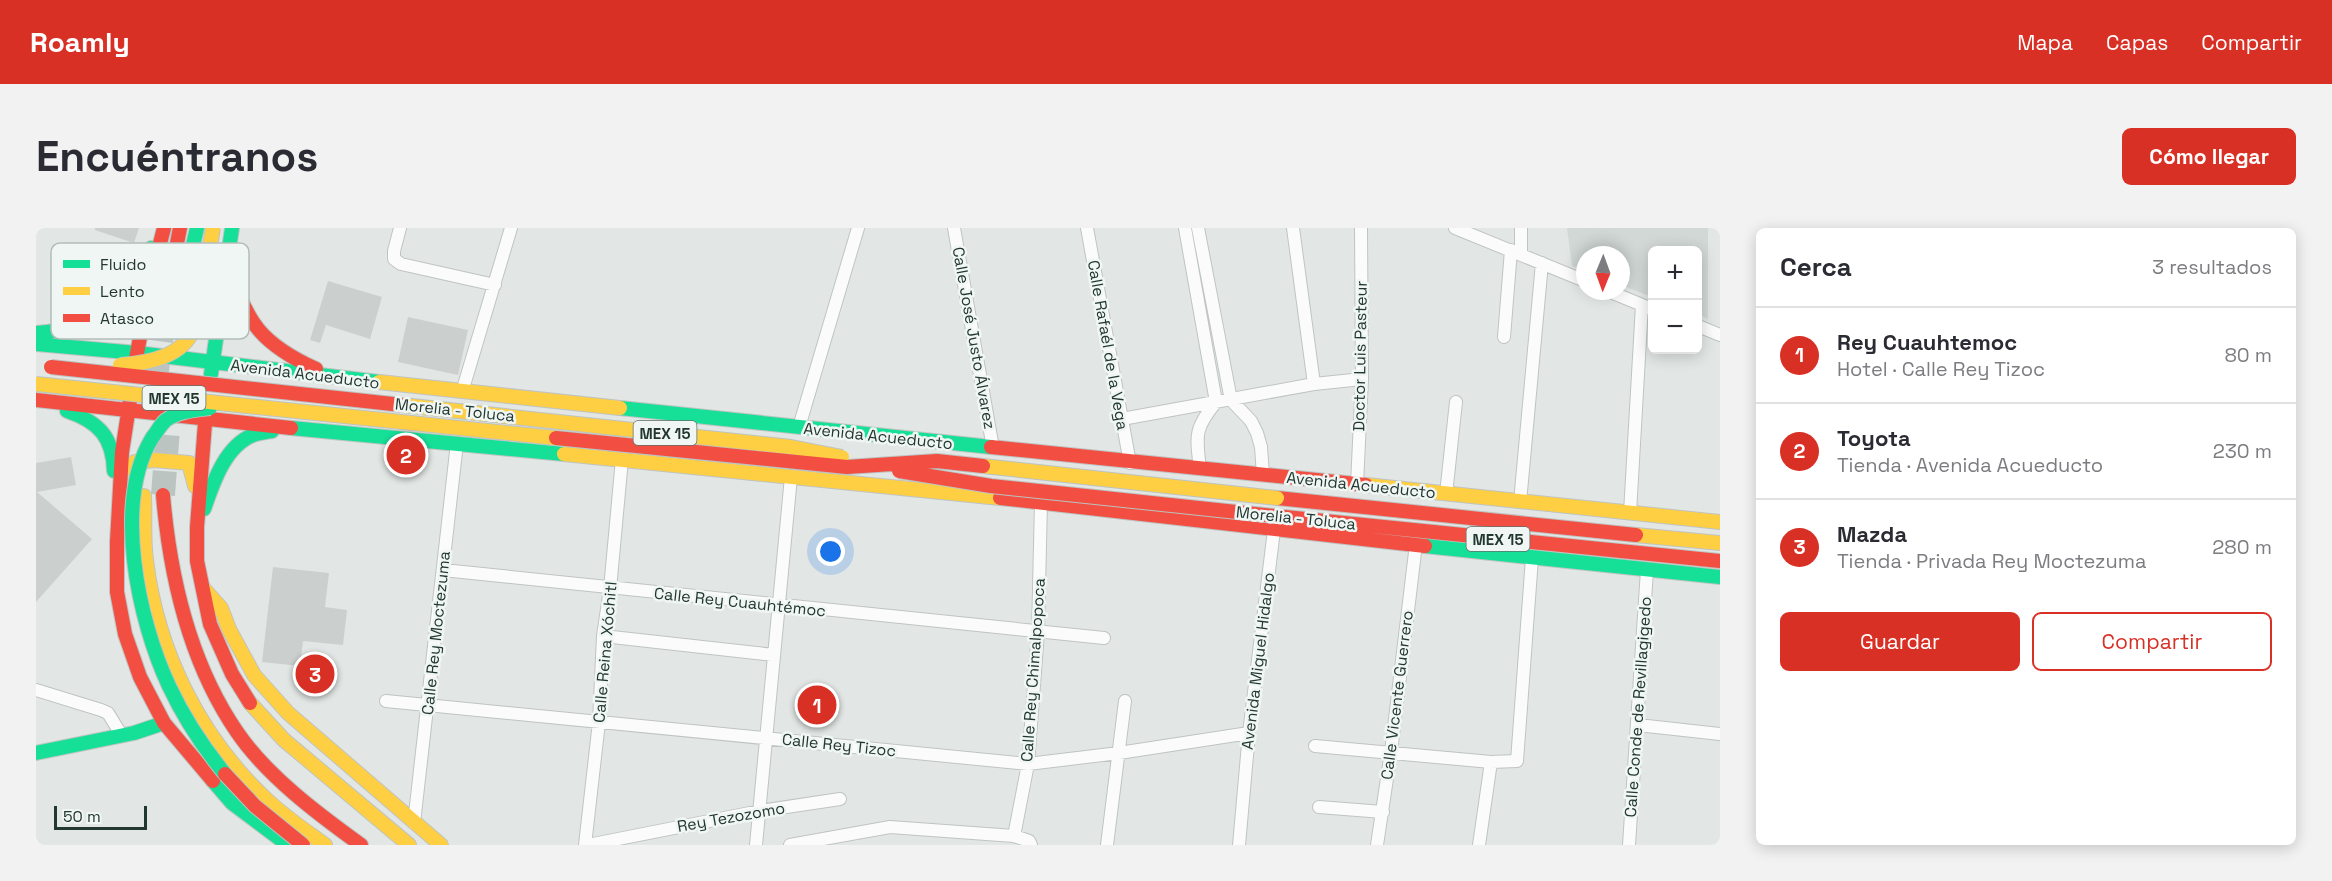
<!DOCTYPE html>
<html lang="es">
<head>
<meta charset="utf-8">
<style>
	body { margin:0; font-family:"Space Grotesk",sans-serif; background:#f2f2f3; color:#2b2b33 }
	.controls { position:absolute; right:18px; top:18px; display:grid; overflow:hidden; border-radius:9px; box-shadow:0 3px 15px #0003 }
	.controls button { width:54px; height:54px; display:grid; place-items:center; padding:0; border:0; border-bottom:2px solid #e1e1e2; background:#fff; color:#2b2b33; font:30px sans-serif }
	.compass { position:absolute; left:1540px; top:18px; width:54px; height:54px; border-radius:50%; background:#fff; box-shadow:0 3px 15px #0003; rotate:181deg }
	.scale { position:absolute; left:18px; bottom:15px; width:93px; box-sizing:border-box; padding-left:6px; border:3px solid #233731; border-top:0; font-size:16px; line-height:21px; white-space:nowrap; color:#233731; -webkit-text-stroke:4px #f0f6f3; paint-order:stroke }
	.you { position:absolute; left:795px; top:324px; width:21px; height:21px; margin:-15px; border:4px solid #fff; border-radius:50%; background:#1a73e8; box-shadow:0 0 0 9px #1a73e833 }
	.badge { display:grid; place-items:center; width:39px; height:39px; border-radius:50%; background:#d93025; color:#fff; font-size:20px; font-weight:700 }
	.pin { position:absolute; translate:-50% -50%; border:3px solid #fff; box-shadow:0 2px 6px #0006 }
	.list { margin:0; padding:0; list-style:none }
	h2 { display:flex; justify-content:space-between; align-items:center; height:78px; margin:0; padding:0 24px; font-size:26px }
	h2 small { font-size:20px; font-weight:400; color:#7c7c81 }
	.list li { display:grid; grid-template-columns:39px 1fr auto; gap:18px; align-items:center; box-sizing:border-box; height:96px; padding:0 24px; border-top:2px solid #e1e1e2 }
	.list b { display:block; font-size:22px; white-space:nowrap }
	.list p { margin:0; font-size:20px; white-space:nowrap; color:#7c7c81 }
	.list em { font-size:20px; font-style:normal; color:#7c7c81 }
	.actions { display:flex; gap:12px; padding:18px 24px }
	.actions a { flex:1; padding:14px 0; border:2px solid #d93025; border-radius:9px; text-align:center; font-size:21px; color:#d93025 }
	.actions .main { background:#d93025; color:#fff }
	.map { position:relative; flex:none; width:1684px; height:617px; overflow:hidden; border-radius:9px }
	header { display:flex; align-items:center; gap:36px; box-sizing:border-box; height:84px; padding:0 30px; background:#d93025; color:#fff }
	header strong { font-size:28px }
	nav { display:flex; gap:33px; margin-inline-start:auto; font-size:21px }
	.intro { display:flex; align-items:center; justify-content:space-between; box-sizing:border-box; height:144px; padding:0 36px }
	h1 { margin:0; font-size:42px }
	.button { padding:15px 27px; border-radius:9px; background:#d93025; color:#fff; font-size:21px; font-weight:700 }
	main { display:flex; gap:36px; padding:0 36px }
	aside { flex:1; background:#fff; border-radius:9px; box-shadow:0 3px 15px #0003 }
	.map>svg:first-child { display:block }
	.built { fill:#d1d8d5 }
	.building { fill:#cbd0ce }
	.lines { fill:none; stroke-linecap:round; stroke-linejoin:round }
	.highway-tunnel { stroke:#bcc4c1; stroke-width:24; stroke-dasharray:24 12; stroke-linecap:butt }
	.street-casing { stroke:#bfc4c2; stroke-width:14 }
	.fast-casing { stroke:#bfc4c2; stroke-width:16 }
	.slow-casing { stroke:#bfc4c2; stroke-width:16 }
	.jam-casing { stroke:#bfc4c2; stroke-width:16 }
	.street { stroke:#fbfbfb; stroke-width:12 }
	.fast { stroke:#16e098; stroke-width:14 }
	.slow { stroke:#ffcf43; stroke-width:14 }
	.jam { stroke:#f24e42; stroke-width:14 }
	.fast-bridge-casing { stroke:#bcc3c1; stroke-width:16; stroke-linecap:butt }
	.slow-bridge-casing { stroke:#bcc3c1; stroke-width:16; stroke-linecap:butt }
	.jam-bridge-casing { stroke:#bcc3c1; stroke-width:16; stroke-linecap:butt }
	.fast-bridge { stroke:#16e098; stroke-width:14 }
	.slow-bridge { stroke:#ffcf43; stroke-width:14 }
	.jam-bridge { stroke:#f24e42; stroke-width:14 }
	.labels { text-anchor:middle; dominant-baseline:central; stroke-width:5; stroke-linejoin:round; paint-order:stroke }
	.shield { fill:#f0f6f3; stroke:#60706b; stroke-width:1.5 }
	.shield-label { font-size:15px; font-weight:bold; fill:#233731 }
	.street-label { font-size:16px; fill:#233731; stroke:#f0f6f3 }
	.key { fill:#f0f6f3; stroke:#b2bdb9; stroke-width:1.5 }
	.key-label { font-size:16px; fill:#233731 }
</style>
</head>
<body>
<header>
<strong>Roamly</strong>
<nav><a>Mapa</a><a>Capas</a><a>Compartir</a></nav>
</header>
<div class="intro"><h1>Encuéntranos</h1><a class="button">Cómo llegar</a></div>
<main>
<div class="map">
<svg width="1684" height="617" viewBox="0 0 1684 617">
	<rect width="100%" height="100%" fill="#e2e7e5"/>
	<!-- built -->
	<path class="built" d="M1531,0H1672V91L1662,86V22H1616V69L1585,57V27H1549V43L1536,38Z"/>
	<!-- building -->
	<path class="building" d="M59,0H103L98,15L59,2Z
		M292,53L346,69L334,111L290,97L284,115L274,112Z
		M372,89L432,102L422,147L362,134Z
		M35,229L40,257L1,264L56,311L0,374V235Z
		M237,339L293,345L289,379L311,382L307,417L267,413L264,438L226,434Z"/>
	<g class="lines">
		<!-- highway-tunnel -->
		<path class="highway-tunnel" d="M120,149L133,56
			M127,267L134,174"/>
		<!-- street casing -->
		<g class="street-casing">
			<path id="street" d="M364,0L358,23V31L365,36L459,57
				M918,0L957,220
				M1051,0L1094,235
				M1149,0L1180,174C1158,201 1160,207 1164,241
				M1162,0L1195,172L1215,193L1221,205L1225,219L1227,247
				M1257,0L1278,156
				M1419,0L1549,53
				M1485,0V27
				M1572,63L1616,81
				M1662,98L1684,107
				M1468,109L1475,22
				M426,164L475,0
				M1086,191L1278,156L1326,151
				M763,199L822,0
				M1321,256L1326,151L1325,0
				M1410,266L1420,174
				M1484,274L1506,35
				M1594,285L1606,77
				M407,342L1068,410
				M567,408L738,427
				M0,462L65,482L72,485L86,508
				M350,473L992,536L1083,525L1213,505
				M1602,497L1684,506
				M1279,518L1455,534L1481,533L1496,330
				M1283,579L1347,584
				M378,595L421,215
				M978,608L992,536L1002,404L1005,274
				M549,617L563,494L567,408L574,361L586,231
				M552,617L724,583L804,571
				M720,617L755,249
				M754,617L854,599L978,608L993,613L995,617
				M1071,617L1089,473
				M1203,617L1213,505L1239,294
				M1341,617L1355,524L1380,316
				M1443,617L1455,534
				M1593,617L1611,342"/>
		</g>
		<!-- fast casing -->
		<g class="fast-casing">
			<path id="fast" d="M115,50L117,63L122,71L157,79L177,74
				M148,57L161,0
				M0,105C64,101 85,73 115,20
				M0,116L101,125L343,154
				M175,146L196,0
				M584,180L955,219
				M31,183C63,194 77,209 78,243
				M255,200L528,226
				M168,281C177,255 189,218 217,207C223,205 230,204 236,203
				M1389,318L1684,349
				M0,525L98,505L128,495
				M177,553L196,575L252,617"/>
		</g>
		<!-- slow casing -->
		<g class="slow-casing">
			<path id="slow" d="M343,154L584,180
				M528,226L964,270
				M95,240L99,234L118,232L153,235L159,258
				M1330,257L1684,294
				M108,268C109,289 107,311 110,332C121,423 164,510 231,572C249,589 270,603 289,617
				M1600,307L1684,315
				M167,360L185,380L193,401L218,447L252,485L405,617
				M214,475L248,512L373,617"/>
		</g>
		<!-- jam casing -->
		<g class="jam-casing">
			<path id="jam" d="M194,37C208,94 227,117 280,141
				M133,56L144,0
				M99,136L115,50L128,0
				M0,172L255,200
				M94,172L86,224L81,314V364L89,406L104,449L128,495L177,553
				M170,182L161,299V333L174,396L196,446L214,475
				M955,219L1330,257
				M127,267C134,350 153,434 201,504C231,548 282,586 325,617
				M964,270L1389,318
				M1241,270L1600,307
				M1239,288L1684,333"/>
		</g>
		<!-- street -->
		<use href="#street" class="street"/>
		<!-- fast -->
		<use href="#fast" class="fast"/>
		<!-- slow -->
		<use href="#slow" class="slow"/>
		<!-- jam -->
		<use href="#jam" class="jam"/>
		<!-- fast-bridge casing -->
		<g class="fast-bridge-casing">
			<path id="fast-bridge" d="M174,180C159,182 143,183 130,192C124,197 121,204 116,210C77,275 102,392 133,458C148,490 167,519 189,546"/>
		</g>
		<!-- slow-bridge casing -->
		<g class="slow-bridge-casing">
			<path id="slow-bridge" d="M84,137C112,135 147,129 158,100C163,87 163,73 166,59C170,39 174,20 177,0
				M0,156L520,210
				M366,177L755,219L806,229
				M947,238L1241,270"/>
		</g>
		<!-- jam-bridge casing -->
		<g class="jam-bridge-casing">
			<path id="jam-bridge" d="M15,139L366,177
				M520,210L811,239L901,233L947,238
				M863,243L955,258L1239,288
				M189,546L219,578L267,617"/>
		</g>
		<!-- fast-bridge -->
		<use href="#fast-bridge" class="fast-bridge"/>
		<!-- slow-bridge -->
		<use href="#slow-bridge" class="slow-bridge"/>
		<!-- jam-bridge -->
		<use href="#jam-bridge" class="jam-bridge"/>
	</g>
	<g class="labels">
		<!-- shield labels -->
		<g class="shield">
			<rect x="106.5" y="158" width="63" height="24" rx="4.5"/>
			<rect x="597.5" y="193" width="63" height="24" rx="4.5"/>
			<rect x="1430.5" y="299" width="63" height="24" rx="4.5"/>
		</g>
		<g class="shield-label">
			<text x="138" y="170">MEX 15</text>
			<text x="629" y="205">MEX 15</text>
			<text x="1462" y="311">MEX 15</text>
		</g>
		<!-- street labels -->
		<g class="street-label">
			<text transform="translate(938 110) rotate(80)">Calle José Justo Álvarez</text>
			<text transform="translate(1072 117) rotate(80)">Calle Rafaél de la Vega</text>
			<text transform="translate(1324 128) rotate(-89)">Doctor Luis Pasteur</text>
			<text transform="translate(269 146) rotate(7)">Avenida Acueducto</text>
			<text transform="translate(419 182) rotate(6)">Morelia - Toluca</text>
			<text transform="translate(842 208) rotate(6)">Avenida Acueducto</text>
			<text transform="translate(1325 257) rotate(6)">Avenida Acueducto</text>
			<text transform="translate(1260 290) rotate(6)">Morelia - Toluca</text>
			<text transform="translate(704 374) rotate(6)">Calle Rey Cuauhtémoc</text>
			<text transform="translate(400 405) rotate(-84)">Calle Rey Moctezuma</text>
			<text transform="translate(569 424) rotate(-85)">Calle Reina Xóchitl</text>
			<text transform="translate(1222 433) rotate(-83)">Avenida Miguel Hidalgo</text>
			<text transform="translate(997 442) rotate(-86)">Calle Rey Chimalpopoca</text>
			<text transform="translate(1361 467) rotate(-83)">Calle Vicente Guerrero</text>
			<text transform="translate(1602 479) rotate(-86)">Calle Conde de Revillagigedo</text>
			<text transform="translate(803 517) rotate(6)">Calle Rey Tizoc</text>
			<text transform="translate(695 589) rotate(-10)">Rey Tezozomo</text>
		</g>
	</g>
	<!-- legend -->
	<rect x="15" y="15" width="198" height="96" rx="9" class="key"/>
	<rect x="27" y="32" width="27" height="8" fill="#16e098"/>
	<rect x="27" y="59" width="27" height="8" fill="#ffcf43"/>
	<rect x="27" y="86" width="27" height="8" fill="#f24e42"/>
	<g class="key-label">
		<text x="64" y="42">Fluido</text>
		<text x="64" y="69">Lento</text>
		<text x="64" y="96">Atasco</text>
	</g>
</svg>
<div class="controls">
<button>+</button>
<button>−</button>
</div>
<svg class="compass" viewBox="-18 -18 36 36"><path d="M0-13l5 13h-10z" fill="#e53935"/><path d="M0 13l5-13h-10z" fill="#7c7c81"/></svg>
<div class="scale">50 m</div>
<div class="you"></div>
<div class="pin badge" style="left:781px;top:477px">1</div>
<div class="pin badge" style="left:370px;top:227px">2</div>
<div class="pin badge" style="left:279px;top:446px">3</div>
</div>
<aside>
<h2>Cerca<small>3 resultados</small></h2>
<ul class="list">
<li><span class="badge">1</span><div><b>Rey Cuauhtemoc</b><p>Hotel · Calle Rey Tizoc</p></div><em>80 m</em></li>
<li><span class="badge">2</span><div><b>Toyota</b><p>Tienda · Avenida Acueducto</p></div><em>230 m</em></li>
<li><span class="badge">3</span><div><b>Mazda</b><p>Tienda · Privada Rey Moctezuma</p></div><em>280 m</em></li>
</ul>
<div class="actions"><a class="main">Guardar</a><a>Compartir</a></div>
</aside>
</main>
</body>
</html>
